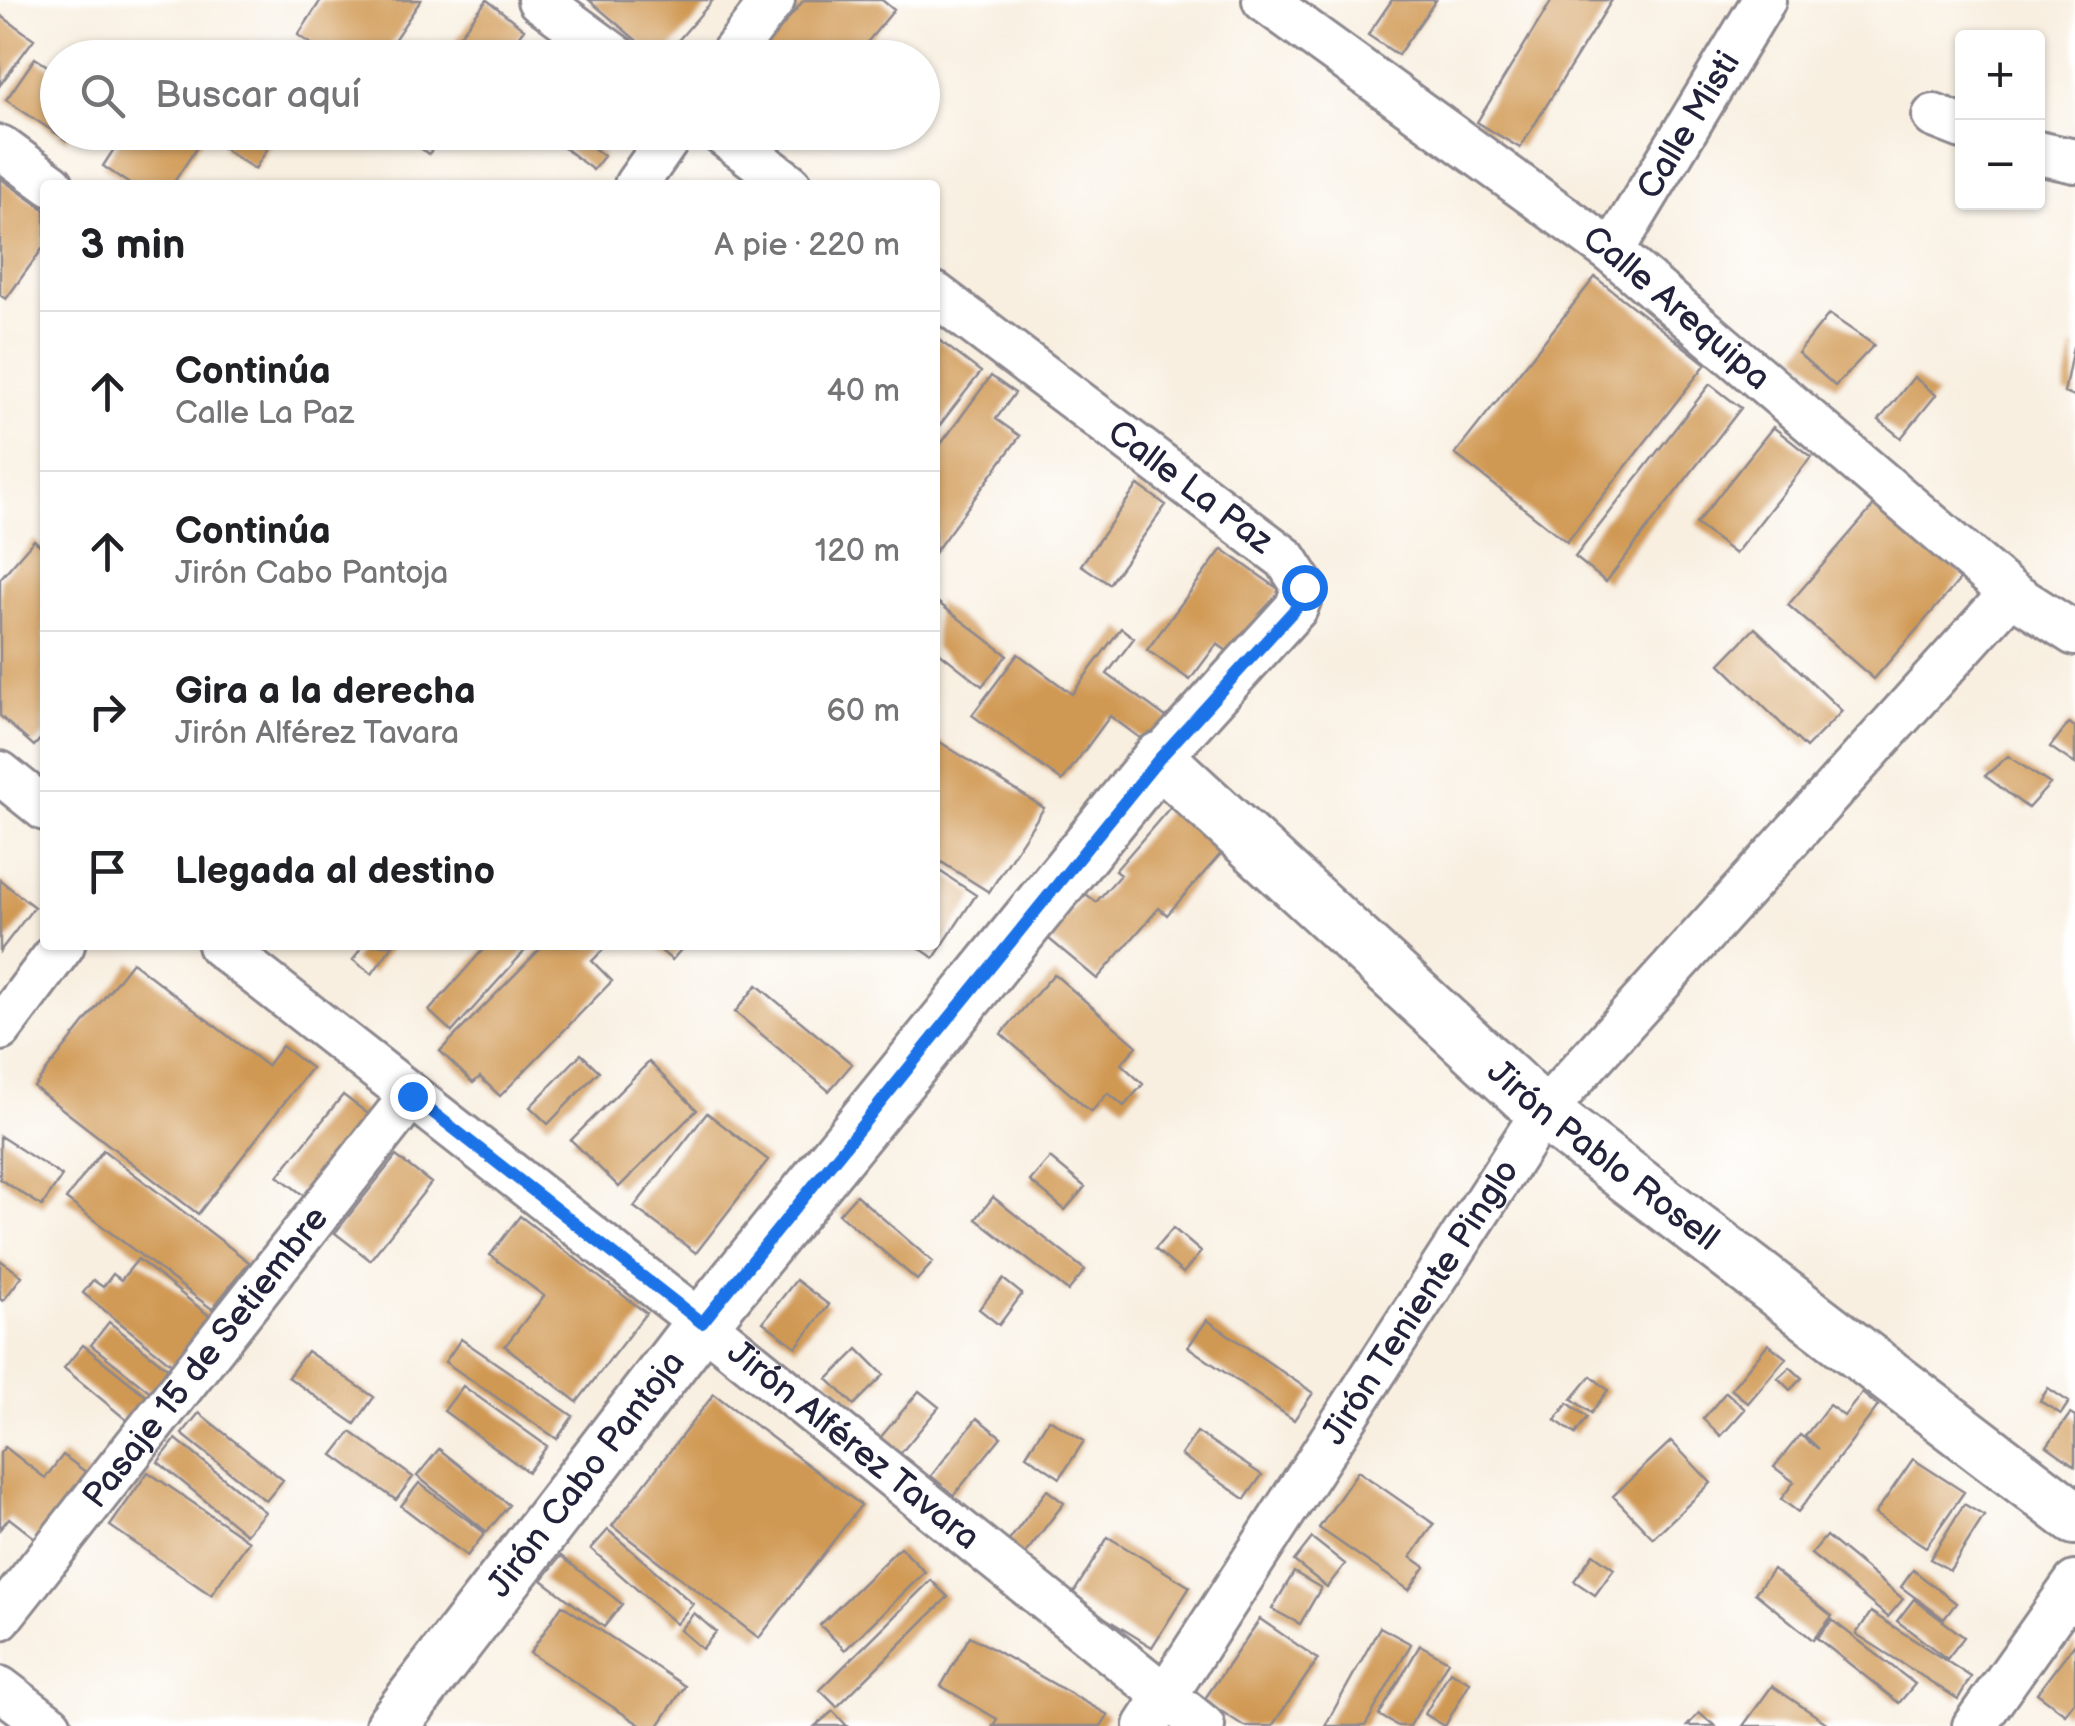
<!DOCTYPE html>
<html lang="es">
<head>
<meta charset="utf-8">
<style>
	body { margin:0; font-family:"Balsamiq Sans",sans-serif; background:#f2f2f2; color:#202124 }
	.controls { position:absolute; right:30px; top:30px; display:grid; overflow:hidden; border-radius:10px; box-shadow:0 2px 8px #0004 }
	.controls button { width:90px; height:90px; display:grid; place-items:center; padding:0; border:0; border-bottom:2px solid #e0e0e0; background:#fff; color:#202124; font:50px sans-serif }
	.stop { position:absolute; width:30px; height:30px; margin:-22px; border:8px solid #1a73e8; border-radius:50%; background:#fff }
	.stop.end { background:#1a73e8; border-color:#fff; box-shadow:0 2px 10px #0008 }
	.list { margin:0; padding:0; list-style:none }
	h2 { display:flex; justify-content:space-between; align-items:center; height:130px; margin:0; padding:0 40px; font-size:42px }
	h2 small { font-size:32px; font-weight:400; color:#757577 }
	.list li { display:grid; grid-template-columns:65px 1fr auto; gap:30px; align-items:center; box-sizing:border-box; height:160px; padding:0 40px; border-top:2px solid #e0e0e0 }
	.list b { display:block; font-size:38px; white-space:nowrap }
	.list p { margin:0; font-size:32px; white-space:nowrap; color:#757577 }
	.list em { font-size:32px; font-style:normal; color:#757577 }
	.icon { flex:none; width:55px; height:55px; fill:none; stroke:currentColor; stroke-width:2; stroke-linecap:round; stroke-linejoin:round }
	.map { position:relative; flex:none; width:2075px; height:1726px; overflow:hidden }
	.search { position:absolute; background:#fff; box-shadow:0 2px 8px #0004; left:40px; top:40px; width:900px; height:110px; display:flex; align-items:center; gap:25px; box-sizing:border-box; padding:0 35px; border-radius:55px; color:#757577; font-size:38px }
	.panel { position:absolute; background:#fff; box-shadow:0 2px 8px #0004; left:40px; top:180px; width:900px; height:770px; border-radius:10px }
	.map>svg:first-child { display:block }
	.building { fill:#d09953 }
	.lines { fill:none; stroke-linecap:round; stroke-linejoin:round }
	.minor-casing { stroke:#8d888e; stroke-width:48 }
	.tertiary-casing { stroke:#8d888e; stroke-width:58 }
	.minor { stroke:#fff; stroke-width:42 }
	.tertiary { stroke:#fff; stroke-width:52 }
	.route { stroke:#1a73e8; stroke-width:12 }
	.labels { text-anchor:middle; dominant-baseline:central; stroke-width:8; stroke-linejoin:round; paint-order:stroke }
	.street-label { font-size:35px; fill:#22223b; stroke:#fff }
</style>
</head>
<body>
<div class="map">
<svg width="2075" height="1726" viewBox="0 0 2075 1726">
	<rect width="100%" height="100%" fill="#fff"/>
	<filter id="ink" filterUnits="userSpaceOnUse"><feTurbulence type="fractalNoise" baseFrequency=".01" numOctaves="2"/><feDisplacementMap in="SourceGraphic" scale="20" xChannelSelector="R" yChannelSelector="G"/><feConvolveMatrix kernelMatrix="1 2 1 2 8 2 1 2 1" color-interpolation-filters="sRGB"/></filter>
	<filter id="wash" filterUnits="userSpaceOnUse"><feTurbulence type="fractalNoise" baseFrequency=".0048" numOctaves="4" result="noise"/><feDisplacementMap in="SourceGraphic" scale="40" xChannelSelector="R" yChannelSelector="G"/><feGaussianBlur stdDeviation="2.25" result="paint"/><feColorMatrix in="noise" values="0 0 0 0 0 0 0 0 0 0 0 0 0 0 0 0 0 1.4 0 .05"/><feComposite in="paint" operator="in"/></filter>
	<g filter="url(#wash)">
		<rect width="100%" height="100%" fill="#f8efe0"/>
		<g id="blocks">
			<!-- building -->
			<path class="building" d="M321,0H421L382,58H332L298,35Z
				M487,0L524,29L503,58H476L455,41Z
				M589,0H713L663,58H657Z
				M804,0H882L894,10L854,58H756Z
				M1392,0H1436L1398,55L1368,35Z
				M1552,0H1612L1520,148L1477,122Z
				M0,15L34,39L0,85Z
				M185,44L213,58H178Z
				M35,58L58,73V132H71L66,140L6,100Z
				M125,132H207L172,185H131L103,166Z
				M232,132H278L255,169L222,148Z
				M396,132H444L429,154Z
				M543,132H572L604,156L593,170Z
				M585,132H616L605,147Z
				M0,178L45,210V245L6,299L0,295Z
				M1595,277L1706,364L1567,542L1455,454Z
				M1829,314L1874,345L1835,386L1798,353Z
				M935,337L981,372L935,431Z
				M2073,347H2075V397L2064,393Z
				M991,376L1015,393L996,419L1020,436L935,552V452Z
				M1914,377L1936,395L1901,438L1879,420Z
				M1710,384L1741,408L1606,582L1575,557Z
				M1773,427L1811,457L1735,554L1696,524Z
				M1138,485L1166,505L1109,584L1081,565Z
				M1878,501L1964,575L1874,679L1788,605Z
				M34,540L45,550V734L34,746L0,716V579Z
				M1222,549L1280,590L1233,655L1217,644L1190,680L1147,650Z
				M936,601L1007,655L982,686L935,649Z
				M1121,628L1134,638L1107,674L1170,720L1151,746L1110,716L1062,781L972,715L1018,654L1072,694Z
				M1755,628L1842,711L1806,748L1720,664Z
				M2069,723L2075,727V764L2050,747Z
				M935,739L1044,808L989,892L935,858Z
				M2008,756L2050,784L2028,808L1985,776Z
				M1179,797L1231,842L1167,915L1159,908L1097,979L1048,938L1086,894L1096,902L1120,875L1115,871Z
				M935,868L976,895L934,958L915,945H935Z
				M0,880L34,907L0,951Z
				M363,945H393L372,974L353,960Z
				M487,945H530L452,1032L429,1011Z
				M544,945H608L592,961L612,981L500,1096L480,1077L473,1083L440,1051Z
				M654,945H685L672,960Z
				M132,962L267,1066L282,1046L311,1068L198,1214L34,1087Z
				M1054,974L1137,1046L1121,1064L1143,1084L1124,1106L1108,1093L1091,1112L1001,1034Z
				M757,985L852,1064L829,1091L735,1012Z
				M581,1054L599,1071L548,1124L530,1107Z
				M649,1062L697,1110L619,1187L571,1140Z
				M343,1095L379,1122L315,1204L278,1176Z
				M707,1113L768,1160L696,1253L634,1207Z
				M0,1136L62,1176L42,1206L0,1179Z
				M103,1150L249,1262L212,1309L66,1199Z
				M396,1156L431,1183L370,1260L335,1233Z
				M1050,1158L1085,1187L1065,1210L1030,1181Z
				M856,1195L933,1262L917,1280L839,1214Z
				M993,1197L1085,1270L1068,1291L976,1219Z
				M520,1216L646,1313L577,1402L505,1346L544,1296L490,1255Z
				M1173,1228L1201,1252L1183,1273L1155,1249Z
				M138,1259L212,1318L174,1366L83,1293L93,1280L103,1287L113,1274L121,1280Z
				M0,1260L22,1276L3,1301L0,1299Z
				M1003,1279L1022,1294L999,1325L979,1309Z
				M796,1280L829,1305L796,1347L763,1322Z
				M1207,1320L1313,1393L1294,1420L1188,1347Z
				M109,1322L171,1371L153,1394L91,1345Z
				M461,1339L573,1416L557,1439L445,1362Z
				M1768,1344L1786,1358L1748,1403L1731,1389Z
				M83,1345L155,1403L135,1427L64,1368Z
				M858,1349L884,1375L854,1405L828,1379Z
				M307,1351L374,1397L355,1424L288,1377Z
				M1790,1367L1802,1378L1790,1390L1778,1378Z
				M1591,1376L1608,1390L1591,1413L1572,1399Z
				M463,1386L547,1446L528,1472L444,1411Z
				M2048,1388L2069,1402L2061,1414L2040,1401Z
				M919,1391L939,1407L900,1454L880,1438Z
				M1726,1392L1745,1409L1721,1436L1703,1419Z
				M1862,1393L1878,1406L1798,1512L1781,1499L1794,1482L1774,1467L1800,1435L1819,1449L1805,1436L1829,1405L1844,1416Z
				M714,1394L861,1505L759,1638L612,1526Z
				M1568,1403L1587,1417L1575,1434L1555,1420Z
				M199,1413L283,1480L266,1501L182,1434Z
				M2070,1414L2075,1417V1466L2047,1446Z
				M977,1418L1001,1437L954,1495L931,1476Z
				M1049,1419L1084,1441L1060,1478L1026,1455Z
				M351,1432L413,1477L396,1500L333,1455Z
				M1197,1432L1262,1475L1245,1499L1181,1455Z
				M176,1439L265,1512L246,1534L158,1462Z
				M1671,1441L1711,1483L1653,1538L1613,1496Z
				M5,1447L45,1478L63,1455L91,1476L40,1542L9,1518L0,1529V1453Z
				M439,1449L509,1505L487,1532L417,1476Z
				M1913,1459L1964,1492L1926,1547L1875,1514Z
				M1358,1471L1434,1524L1411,1557L1425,1567L1409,1590L1319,1528Z
				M148,1472L249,1541L211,1595L110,1526Z
				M419,1483L485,1533L467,1556L401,1506Z
				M1047,1490L1064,1503L1021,1559L1005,1546Z
				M1964,1504L1984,1516L1950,1570L1930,1559Z
				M608,1530L693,1604L676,1624L591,1549Z
				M1826,1536L1903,1599L1888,1617L1811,1554Z
				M1108,1537L1190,1587L1152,1647L1071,1597Z
				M1312,1538L1345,1564L1327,1587L1294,1561Z
				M900,1547L925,1572L845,1650L820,1625Z
				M1593,1554L1614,1569L1595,1595L1574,1581Z
				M561,1556L622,1604L604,1627L542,1580Z
				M1773,1569L1832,1616L1813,1640L1755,1593Z
				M1913,1570L1956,1603L1944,1619L1901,1587Z
				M1294,1572L1321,1588L1300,1624L1272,1609Z
				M931,1580L948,1597L837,1707L820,1690Z
				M1914,1599L1964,1637L1947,1659L1897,1621Z
				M562,1605L685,1686L658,1726H642L530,1653Z
				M1871,1612L1971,1677L1958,1699L1856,1634Z
				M694,1613L716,1632L702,1649L680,1630Z
				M1260,1619L1318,1659L1272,1726H1244L1204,1700Z
				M1832,1620L1915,1684L1899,1703L1817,1638Z
				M1380,1627L1411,1644L1365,1726H1325Z
				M970,1636L1108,1715L1101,1726H993L997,1719L941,1686Z
				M2075,1643V1701L2065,1714L2037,1693Z
				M1420,1645L1448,1661L1410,1726H1398L1379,1715Z
				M1450,1671L1470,1682L1445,1726L1425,1714Z
				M1772,1686L1831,1726H1743Z
				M833,1711L847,1726H815Z
				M1699,1713L1715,1726H1687Z"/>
		</g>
	</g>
	<g filter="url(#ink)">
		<use href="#blocks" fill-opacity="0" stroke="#8d888e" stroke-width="2.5"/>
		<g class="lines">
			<!-- minor casing -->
			<g class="minor-casing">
				<g id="minor">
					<path d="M539,0L618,58"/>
					<path id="s1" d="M1264,0L1612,252L2011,593L2075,634"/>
					<path d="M729,58L773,0"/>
					<path d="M1934,116L1962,127"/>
					<path d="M720,132L790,185"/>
					<path d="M0,147L52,185"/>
					<path d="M2038,153L2075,161"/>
					<path d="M636,185L673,132"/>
					<path id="s2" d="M1612,252L1764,0"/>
					<path id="s3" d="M935,294L1286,559L1304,587L1296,608L1159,759"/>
					<path d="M0,773L45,809"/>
					<path id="s4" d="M219,945L702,1323L1203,1726"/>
					<path d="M0,1029L63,945"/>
					<path id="s5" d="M0,1618L411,1096"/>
					<path d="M0,1688L50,1726"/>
					<path id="s6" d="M1146,1726L1543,1112L2011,593"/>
					<path d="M1974,1726L2075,1583"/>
				</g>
			</g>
			<!-- tertiary casing -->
			<g class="tertiary-casing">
				<g id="tertiary">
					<path id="s7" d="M392,1726L702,1323L1159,759L1543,1112L2075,1518"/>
				</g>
			</g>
			<!-- minor -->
			<use href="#minor" class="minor"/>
			<!-- tertiary -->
			<use href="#tertiary" class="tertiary"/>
		</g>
	</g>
	<g class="lines" filter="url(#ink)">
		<!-- route -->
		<path class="route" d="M412,1096L702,1323L1159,759L1296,608L1304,587"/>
	</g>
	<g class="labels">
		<!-- street labels -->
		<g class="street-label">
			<text stroke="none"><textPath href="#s2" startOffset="148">Calle Misti</textPath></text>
			<text stroke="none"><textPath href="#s1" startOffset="515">Calle Arequipa</textPath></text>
			<text stroke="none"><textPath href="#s3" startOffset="320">Calle La Paz</textPath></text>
			<text stroke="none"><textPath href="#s7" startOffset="1830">Jirón Pablo Rosell</textPath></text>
			<text stroke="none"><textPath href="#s6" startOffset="505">Jirón Teniente Pinglo</textPath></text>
			<text stroke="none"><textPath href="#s5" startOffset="332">Pasaje 15 de Setiembre</textPath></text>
			<text stroke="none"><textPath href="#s4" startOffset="808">Jirón Alférez Tavara</textPath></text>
			<text stroke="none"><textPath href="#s7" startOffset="318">Jirón Cabo Pantoja</textPath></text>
		</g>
	</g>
</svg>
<div class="controls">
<button>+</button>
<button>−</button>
</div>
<div class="stop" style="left:1304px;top:587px"></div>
<div class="stop end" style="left:412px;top:1096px"></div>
<div class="search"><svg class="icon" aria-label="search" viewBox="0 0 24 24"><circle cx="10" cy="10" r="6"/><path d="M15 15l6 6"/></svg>Buscar aquí</div>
<section class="panel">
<h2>3 min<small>A pie · 220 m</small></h2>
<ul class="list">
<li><svg class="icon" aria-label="ahead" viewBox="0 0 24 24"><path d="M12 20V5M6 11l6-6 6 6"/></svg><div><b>Continúa</b><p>Calle La Paz</p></div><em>40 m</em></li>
<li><svg class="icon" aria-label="ahead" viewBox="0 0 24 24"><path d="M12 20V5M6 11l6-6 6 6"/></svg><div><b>Continúa</b><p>Jirón Cabo Pantoja</p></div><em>120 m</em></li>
<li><svg class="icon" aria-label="right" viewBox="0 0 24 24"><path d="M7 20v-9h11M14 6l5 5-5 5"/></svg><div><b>Gira a la derecha</b><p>Jirón Alférez Tavara</p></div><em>60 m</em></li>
<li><svg class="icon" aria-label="arrive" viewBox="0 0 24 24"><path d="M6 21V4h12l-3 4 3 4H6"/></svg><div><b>Llegada al destino</b></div></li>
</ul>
</section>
</div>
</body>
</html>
